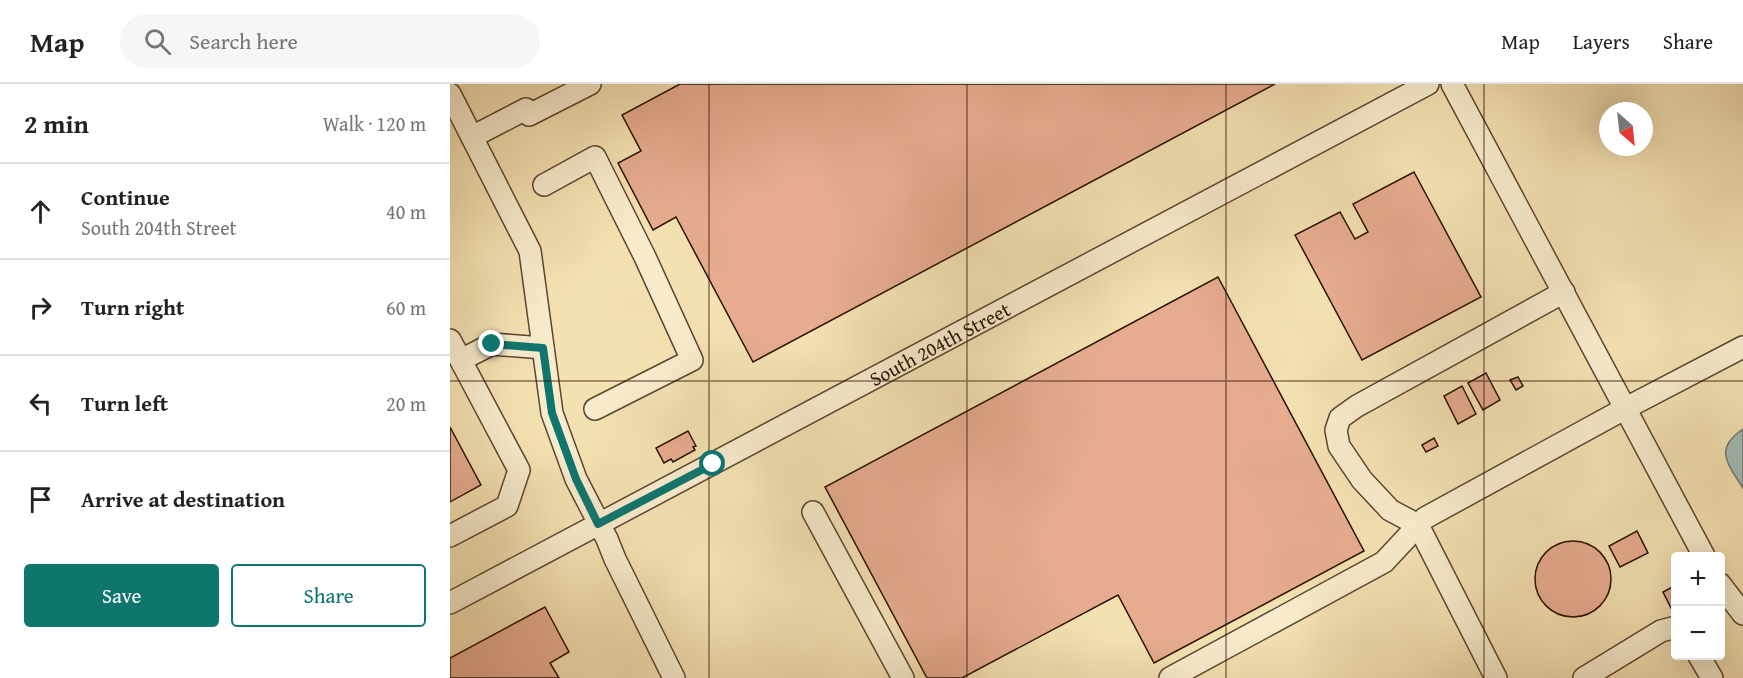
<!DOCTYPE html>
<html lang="en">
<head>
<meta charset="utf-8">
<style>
	body { margin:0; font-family:"Gentium Book Plus",serif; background:#f6f6f6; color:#222 }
	.controls { position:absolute; right:18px; bottom:18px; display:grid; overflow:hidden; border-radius:6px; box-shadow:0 6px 24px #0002 }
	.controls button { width:54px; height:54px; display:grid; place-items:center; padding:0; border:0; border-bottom:2px solid #e0e0e0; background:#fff; color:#222; font:30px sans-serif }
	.compass { position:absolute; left:1149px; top:18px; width:54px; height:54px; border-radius:50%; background:#fff; box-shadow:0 6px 24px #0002; rotate:153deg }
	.stop { position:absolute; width:18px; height:18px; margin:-14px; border:4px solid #0f766e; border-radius:50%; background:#fff }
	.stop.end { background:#0f766e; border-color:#fff; box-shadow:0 2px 6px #0008 }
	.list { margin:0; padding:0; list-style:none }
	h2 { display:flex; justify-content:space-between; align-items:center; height:78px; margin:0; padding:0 24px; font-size:26px }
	h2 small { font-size:20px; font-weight:400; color:#767676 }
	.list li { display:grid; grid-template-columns:39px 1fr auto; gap:18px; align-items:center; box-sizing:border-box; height:96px; padding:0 24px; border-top:2px solid #e0e0e0 }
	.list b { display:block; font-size:22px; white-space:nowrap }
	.list p { margin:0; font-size:20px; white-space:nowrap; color:#767676 }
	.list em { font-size:20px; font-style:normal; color:#767676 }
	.actions { display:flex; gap:12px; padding:18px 24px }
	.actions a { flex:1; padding:14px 0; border:2px solid #0f766e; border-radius:6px; text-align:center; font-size:21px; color:#0f766e }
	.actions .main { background:#0f766e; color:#fff }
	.icon { flex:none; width:33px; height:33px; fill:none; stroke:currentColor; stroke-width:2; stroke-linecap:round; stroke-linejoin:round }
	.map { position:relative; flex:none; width:1293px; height:594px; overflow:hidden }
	header { display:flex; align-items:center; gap:36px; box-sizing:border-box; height:84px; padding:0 30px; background:#fff; border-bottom:2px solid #e0e0e0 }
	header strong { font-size:28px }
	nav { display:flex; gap:33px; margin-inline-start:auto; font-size:21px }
	.search { width:420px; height:54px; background:#f6f6f6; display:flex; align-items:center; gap:15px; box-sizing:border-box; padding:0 21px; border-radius:33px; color:#767676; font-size:22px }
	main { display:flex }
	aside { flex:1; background:#fff }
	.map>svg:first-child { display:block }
	.water { fill:#a1bbb8; stroke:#717770; stroke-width:1.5 }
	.building { fill:#e7ac90; stroke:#291105; stroke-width:1.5 }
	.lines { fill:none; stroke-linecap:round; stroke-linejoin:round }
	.minor-casing { stroke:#5c4530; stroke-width:24 }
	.minor { stroke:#f8eccd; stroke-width:21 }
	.route { stroke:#0f766e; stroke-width:8 }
	.grid { fill:none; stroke:#291105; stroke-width:1.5; stroke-opacity:0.55 }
	.labels { text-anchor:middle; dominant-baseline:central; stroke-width:5; stroke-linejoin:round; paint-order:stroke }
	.street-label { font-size:20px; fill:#291105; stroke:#f8eccd }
</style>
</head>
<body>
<header>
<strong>Map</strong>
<div class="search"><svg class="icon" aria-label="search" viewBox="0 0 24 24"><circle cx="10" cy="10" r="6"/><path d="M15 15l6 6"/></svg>Search here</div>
<nav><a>Map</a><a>Layers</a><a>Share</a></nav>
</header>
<main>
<aside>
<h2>2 min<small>Walk · 120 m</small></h2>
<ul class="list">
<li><svg class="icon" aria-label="ahead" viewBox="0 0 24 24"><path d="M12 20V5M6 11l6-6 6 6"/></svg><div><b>Continue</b><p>South 204th Street</p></div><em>40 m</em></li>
<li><svg class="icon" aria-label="right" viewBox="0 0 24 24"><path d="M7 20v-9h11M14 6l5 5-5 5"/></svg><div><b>Turn right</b></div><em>60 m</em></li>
<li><svg class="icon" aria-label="left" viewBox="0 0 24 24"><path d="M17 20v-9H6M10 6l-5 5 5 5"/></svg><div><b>Turn left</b></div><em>20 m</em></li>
<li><svg class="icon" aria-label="arrive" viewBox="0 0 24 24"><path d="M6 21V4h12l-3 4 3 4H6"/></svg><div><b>Arrive at destination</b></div></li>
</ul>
<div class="actions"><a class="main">Save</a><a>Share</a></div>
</aside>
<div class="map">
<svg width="1293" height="594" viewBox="0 0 1293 594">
	<rect width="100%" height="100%" fill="#f4e1b2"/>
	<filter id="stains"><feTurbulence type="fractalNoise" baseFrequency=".00333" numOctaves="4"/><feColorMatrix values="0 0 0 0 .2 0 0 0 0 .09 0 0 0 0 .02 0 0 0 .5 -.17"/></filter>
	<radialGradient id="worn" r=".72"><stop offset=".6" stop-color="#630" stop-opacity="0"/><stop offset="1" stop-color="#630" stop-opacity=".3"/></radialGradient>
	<!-- water -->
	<path class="water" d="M1293,345V404C1278,380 1263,365 1293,345Z"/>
	<!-- building -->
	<path class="building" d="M230,0H825L303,278L226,133L203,146L168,79L191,67L172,31Z
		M964,88L1031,213L912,276L845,151L890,128L905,155L918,148L903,120Z
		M768,193L914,467L704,579L668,511L512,594H477L375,403Z
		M1036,289L1050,316L1033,326L1018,299Z
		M1068,293L1073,302L1066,306L1060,296Z
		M1012,302L1026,330L1008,340L994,312Z
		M0,343L31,401L0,418Z
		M238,347L246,362L243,363L245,366L223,378L221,375L214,379L206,364Z
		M984,354L988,362L976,368L972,361Z
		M1187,447L1198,469L1170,483L1159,462Z
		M1085 495a38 38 0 1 1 76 0a38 38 0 1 1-76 0Z
		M1226,501V521L1221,524L1213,508Z
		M95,523L119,568L100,579L109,594H0V574Z"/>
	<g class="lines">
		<!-- minor casing -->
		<g class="minor-casing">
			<g id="minor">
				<path d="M1002,0L1254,472"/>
				<path d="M0,10L80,167L102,329L126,395L157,455L165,475L224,594"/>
				<path d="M79,31L140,0"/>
				<path d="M22,53L76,25"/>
				<path d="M94,101L145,73L195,173L242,276L145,325"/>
				<path d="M0,256L69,386L57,422L0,452"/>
				<path d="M11,276L42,260L93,264"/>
				<path d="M363,428L453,594"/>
				<path d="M1270,500L1293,530"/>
				<path id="s1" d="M0,519L978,0"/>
				<path d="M1249,572L1262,594"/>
				<path d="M720,594L934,478L975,434L1176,324L1293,263"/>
				<path d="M1046,594L968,441L940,426L912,396L889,362L886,346L890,334L907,322L1114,208"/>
				<path d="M1134,594L1211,547L1226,543"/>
			</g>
		</g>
		<!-- minor -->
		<use href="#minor" class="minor"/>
	</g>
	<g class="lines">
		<!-- route -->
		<path class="route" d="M42,260L93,264L102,329L126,395L148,440L263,380"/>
	</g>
	<!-- grid -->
	<path class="grid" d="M259,0V594M517,0V594M776,0V594M1034,0V594M0,297H1293"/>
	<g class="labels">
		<!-- street labels -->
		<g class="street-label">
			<text stroke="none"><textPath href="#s1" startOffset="554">South 204th Street</textPath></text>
		</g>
	</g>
	<rect width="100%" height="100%" filter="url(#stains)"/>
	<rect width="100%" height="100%" fill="url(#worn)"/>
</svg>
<div class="controls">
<button>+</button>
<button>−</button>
</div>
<svg class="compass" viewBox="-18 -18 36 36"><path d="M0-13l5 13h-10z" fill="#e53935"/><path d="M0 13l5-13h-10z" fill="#767676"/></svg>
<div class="stop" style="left:263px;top:380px"></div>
<div class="stop end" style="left:42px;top:260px"></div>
</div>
</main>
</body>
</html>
